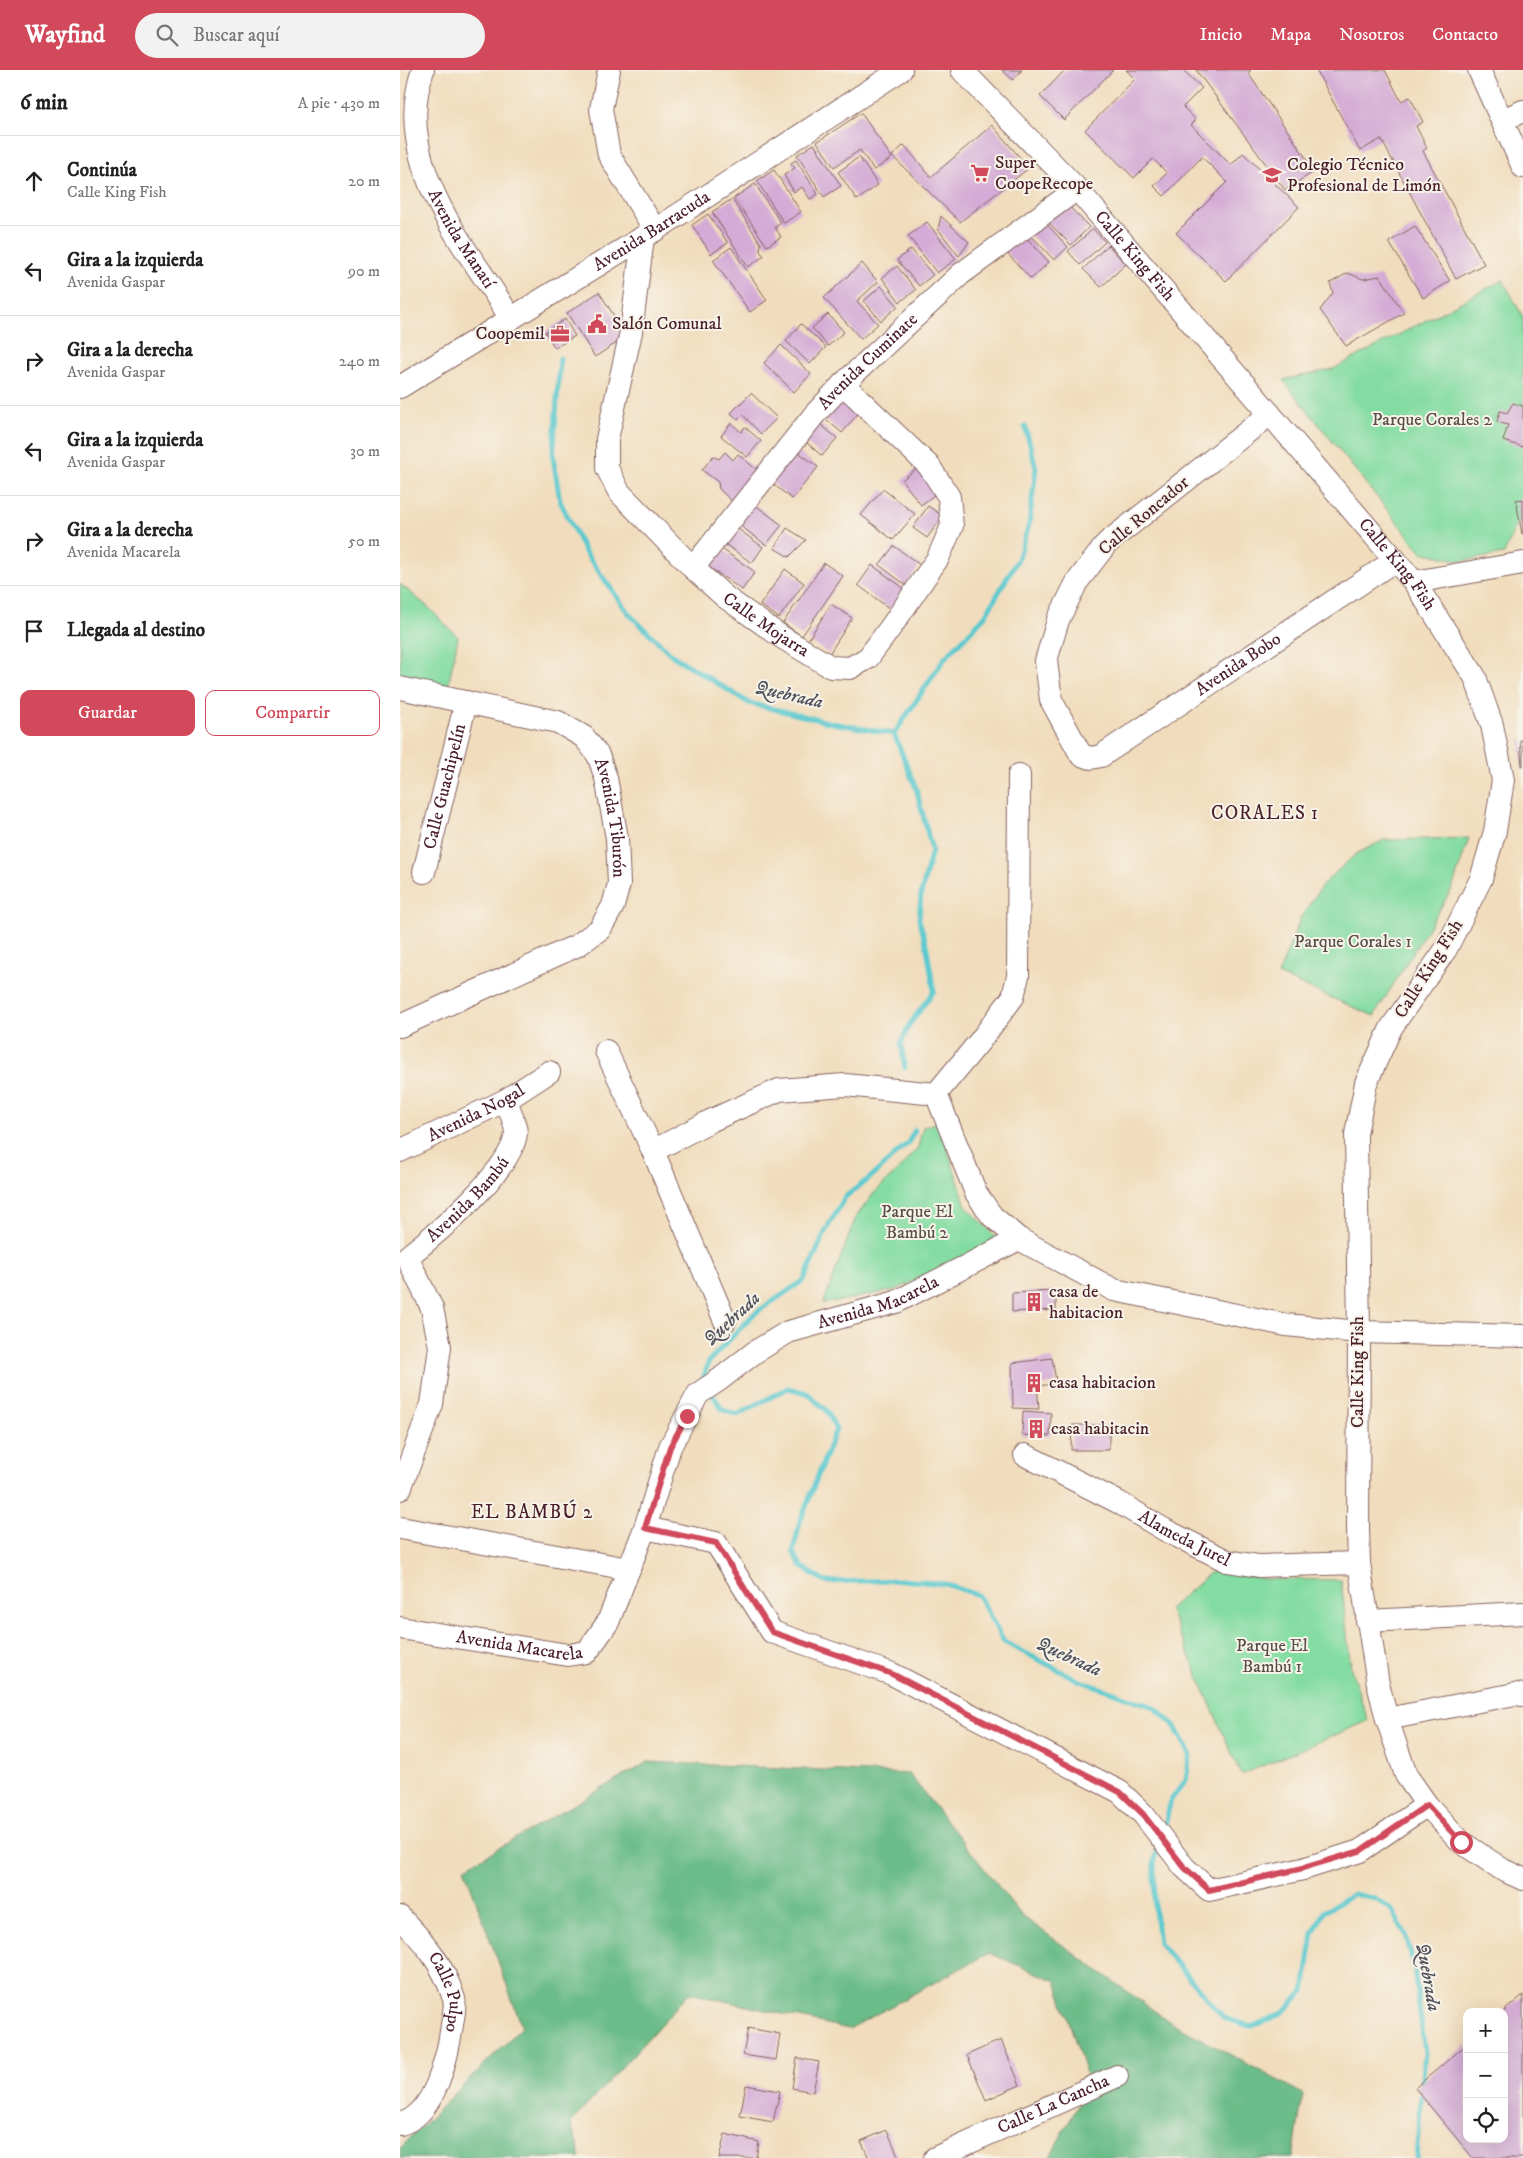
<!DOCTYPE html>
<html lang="es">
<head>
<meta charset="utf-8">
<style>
	body { margin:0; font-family:"IM FELL DW Pica",serif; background:#f2f2f2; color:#222 }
	.controls { position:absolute; right:15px; bottom:15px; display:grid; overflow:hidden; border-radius:10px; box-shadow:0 5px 20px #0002 }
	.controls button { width:45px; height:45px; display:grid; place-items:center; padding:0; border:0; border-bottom:1px solid #e0e0e0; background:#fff; color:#222; font:25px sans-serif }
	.stop { position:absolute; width:15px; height:15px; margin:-11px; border:4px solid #d1495b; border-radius:50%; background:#fff }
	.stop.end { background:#d1495b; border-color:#fff; box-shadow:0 1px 5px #0008 }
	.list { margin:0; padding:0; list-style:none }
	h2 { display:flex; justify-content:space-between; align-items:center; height:65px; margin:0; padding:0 20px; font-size:21px }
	h2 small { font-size:16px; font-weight:400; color:#767676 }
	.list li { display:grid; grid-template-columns:32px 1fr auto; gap:15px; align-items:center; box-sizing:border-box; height:90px; padding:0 20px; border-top:1px solid #e0e0e0 }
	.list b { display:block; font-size:19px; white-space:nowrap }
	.list p { margin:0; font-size:16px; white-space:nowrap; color:#767676 }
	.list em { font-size:16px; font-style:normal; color:#767676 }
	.actions { display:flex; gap:10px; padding:15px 20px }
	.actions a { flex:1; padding:11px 0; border:1px solid #d1495b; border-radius:10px; text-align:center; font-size:18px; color:#d1495b }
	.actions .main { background:#d1495b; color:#fff }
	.icon { flex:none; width:28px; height:28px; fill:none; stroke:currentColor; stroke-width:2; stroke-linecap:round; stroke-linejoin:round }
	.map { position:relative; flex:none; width:1123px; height:2088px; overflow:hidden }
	header { display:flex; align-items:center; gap:30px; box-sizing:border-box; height:70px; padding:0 25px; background:#d1495b; color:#fff }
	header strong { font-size:24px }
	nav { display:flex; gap:28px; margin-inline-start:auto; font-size:18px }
	.search { width:350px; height:45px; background:#f2f2f2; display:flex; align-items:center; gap:12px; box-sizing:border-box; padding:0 18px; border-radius:28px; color:#767676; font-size:19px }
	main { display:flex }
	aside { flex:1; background:#fff }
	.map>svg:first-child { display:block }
	.green { fill:#83dca2; stroke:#667e66 }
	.forest { fill:#6abc88; stroke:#5a6e5a }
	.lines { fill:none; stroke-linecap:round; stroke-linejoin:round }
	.stream { stroke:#5cc9cf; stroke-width:5 }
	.building { fill:#d4abd6 }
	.minor-casing { stroke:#84625e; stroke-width:24 }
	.minor { stroke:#fff; stroke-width:22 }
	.route { stroke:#d1495b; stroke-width:6 }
	.labels { text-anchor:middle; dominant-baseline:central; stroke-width:4; stroke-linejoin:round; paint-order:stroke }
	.poi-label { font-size:18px; fill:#4a1f2b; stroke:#f7f3e8; text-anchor:start }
	.street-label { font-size:18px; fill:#4a1f2b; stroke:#f7f3e8 }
	.park-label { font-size:18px; fill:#584e49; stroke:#f7f3e8 }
	.water-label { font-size:19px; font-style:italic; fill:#4f525c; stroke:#f7f3e8 }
	.neighbourhood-label { font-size:19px; letter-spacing:1px; fill:#4a1f2b; stroke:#f7f3e8 }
</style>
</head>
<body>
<header>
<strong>Wayfind</strong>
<div class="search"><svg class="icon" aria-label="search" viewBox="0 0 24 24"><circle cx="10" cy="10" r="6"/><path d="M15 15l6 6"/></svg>Buscar aquí</div>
<nav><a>Inicio</a><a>Mapa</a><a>Nosotros</a><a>Contacto</a></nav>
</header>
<main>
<aside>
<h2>6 min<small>A pie · 430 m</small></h2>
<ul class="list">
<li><svg class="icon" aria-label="ahead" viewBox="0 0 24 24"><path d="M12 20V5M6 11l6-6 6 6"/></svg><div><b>Continúa</b><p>Calle King Fish</p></div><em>20 m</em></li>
<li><svg class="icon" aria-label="left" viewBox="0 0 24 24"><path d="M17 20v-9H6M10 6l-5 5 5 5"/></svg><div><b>Gira a la izquierda</b><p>Avenida Gaspar</p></div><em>90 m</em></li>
<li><svg class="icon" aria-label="right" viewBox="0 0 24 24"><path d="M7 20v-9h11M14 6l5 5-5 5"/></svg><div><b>Gira a la derecha</b><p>Avenida Gaspar</p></div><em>240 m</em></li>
<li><svg class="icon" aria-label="left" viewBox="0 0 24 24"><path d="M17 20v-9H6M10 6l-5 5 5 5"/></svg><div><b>Gira a la izquierda</b><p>Avenida Gaspar</p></div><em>30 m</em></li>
<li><svg class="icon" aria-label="right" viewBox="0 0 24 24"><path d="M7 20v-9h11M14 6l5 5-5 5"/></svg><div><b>Gira a la derecha</b><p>Avenida Macarela</p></div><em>50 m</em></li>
<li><svg class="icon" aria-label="arrive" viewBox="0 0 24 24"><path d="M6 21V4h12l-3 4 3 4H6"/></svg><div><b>Llegada al destino</b></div></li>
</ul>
<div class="actions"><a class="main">Guardar</a><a>Compartir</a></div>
</aside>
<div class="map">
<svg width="1123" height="2088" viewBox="0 0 1123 2088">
	<rect width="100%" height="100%" fill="#f7f3e8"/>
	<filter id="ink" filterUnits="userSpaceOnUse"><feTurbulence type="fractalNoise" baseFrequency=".02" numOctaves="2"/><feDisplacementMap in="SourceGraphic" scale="10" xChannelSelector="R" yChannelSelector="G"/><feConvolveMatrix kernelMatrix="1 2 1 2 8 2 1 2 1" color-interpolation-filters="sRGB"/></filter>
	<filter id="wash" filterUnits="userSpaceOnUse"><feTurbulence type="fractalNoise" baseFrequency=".0096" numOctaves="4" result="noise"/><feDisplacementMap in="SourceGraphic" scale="20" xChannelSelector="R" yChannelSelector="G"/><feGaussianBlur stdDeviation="1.12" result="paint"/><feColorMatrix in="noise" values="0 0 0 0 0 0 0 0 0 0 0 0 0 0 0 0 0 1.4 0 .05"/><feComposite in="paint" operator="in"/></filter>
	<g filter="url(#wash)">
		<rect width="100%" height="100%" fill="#f1ddbd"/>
		<!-- green -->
		<path class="green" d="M1103,210L1123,247V440L1104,484L1061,491L1021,482L883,310L933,299Z
			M0,514L28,537L58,567L48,617L0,605Z
			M1069,768L1052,819L974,946L878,905L901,847L924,813L956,784L984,770Z
			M539,1052L566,1136L599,1170L496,1220L423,1234L456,1147L474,1123L502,1096L518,1077L523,1057Z
			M811,1502L868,1509L941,1510L951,1599L968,1651L841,1705L769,1539Z"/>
		<!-- forest -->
		<path class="forest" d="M248,1692L509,1704L622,1846L770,1952L903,2024L893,2088H649L689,2014L656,1911L589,1883L449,1959L289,1923L171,2053L181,2088H0V2078L122,1957L64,1798Z"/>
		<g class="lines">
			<!-- stream -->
			<path class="stream" d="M160,288L153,387L160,431L185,482L229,544L273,586L349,633L432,653L494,664
				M494,664L516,718L532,780L521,824L519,850L526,873L534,921L509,955L501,973L505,998
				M494,664L544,589L585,546L618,489L629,455L636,398L625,356
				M305,1313L303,1309L309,1291L354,1244L404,1210L426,1160L445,1127L471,1107L508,1073L515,1060
				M311,1322L322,1339L337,1345L388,1318L407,1323L427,1341L436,1359L400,1452L393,1482L402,1497L425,1512L501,1510L545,1514L578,1525L604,1572L678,1610L754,1637L774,1655L790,1684L786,1710L771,1730L764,1759
				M759,1774L754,1794L755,1840L759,1873L824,1948L850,1956L864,1952L883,1942L904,1921L913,1863L924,1842L954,1824L975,1829L991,1839L1006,1865L1014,1897L1025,1983L1016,2088"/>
		</g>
		<g id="blocks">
			<!-- building -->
			<path class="building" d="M602,0H622L613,10Z
				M665,0H713L664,50L640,26Z
				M726,0H783L802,18L783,37L796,50L791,55L831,95L843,83L899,137L826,211L776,163L827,112L802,87L764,126L754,116L767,103L753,89L734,108L685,60L735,9Z
				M796,0H851L848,3L915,101L885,120Z
				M916,0H985L1001,31L1010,27L1023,52L1016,56L1027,78L1023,81L1084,194L1056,209L981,69L960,81Z
				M461,43L492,88L474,100L460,80L434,97L417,72Z
				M592,55L629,98L560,152L492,86L504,75L531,107Z
				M414,74L441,116L424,127L397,85Z
				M459,87L478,115L457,130L438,102Z
				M396,90L418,124L410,129L402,117L394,122L384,105L395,98L391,93Z
				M374,100L401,142L384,153L357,111Z
				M355,114L381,153L375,157L381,167L367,176L334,128Z
				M332,129L361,174L360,181L364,186L348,197L312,142Z
				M666,133L689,157L671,175L647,151Z
				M308,144L328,173L311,184L292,155Z
				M541,146L569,172L559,186L538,159Z
				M643,150L668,177L654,190L629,163Z
				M527,152L556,189L537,203L508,166Z
				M1015,156L1050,211L1023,228L989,172Z
				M693,159L705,172L680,195L668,181Z
				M623,164L649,192L631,209L605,181Z
				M708,175L726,194L701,217L683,199Z
				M331,177L367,230L350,242L313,190Z
				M511,179L533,205L519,216L497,190Z
				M462,193L478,212L457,231L478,254L461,269L424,228Z
				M497,196L516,220L500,232L482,208Z
				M948,203L963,209L980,206L1004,243L946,276L920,240L933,223L930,213Z
				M481,216L498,236L481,251L464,231Z
				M199,222L227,266L195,287L167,243Z
				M428,244L444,262L428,276L412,258Z
				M165,249L175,266L155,278L145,262Z
				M401,254L426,277L410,294L386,271Z
				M381,275L411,304L394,322L364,293Z
				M439,321L461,340L442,363L420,344Z
				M351,323L377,348L361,364L343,345L338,350L331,343Z
				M1113,333L1123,336V377L1103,371L1108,355L1097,352L1100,341L1107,343Z
				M414,349L437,368L422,386L399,366Z
				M331,353L341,362L345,357L361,371L347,387L321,366Z
				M393,378L418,397L392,429L368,410Z
				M325,382L333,390L338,384L358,401L332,431L319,419L318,412L302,400L313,386L319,389Z
				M522,394L542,419L521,435L502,410Z
				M483,419L515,444L493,470L461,445Z
				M1123,429V464H1122L1116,430Z
				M350,431L382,455L366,475L338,454Z
				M528,436L543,446L527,468L513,458Z
				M331,454L363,477L352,493L319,470Z
				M387,458L406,470L389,487L374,478Z
				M316,475L355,502L342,520L303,493Z
				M494,476L520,495L506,515L479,495Z
				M424,493L443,506L402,566L383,553Z
				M472,495L505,519L490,539L458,515Z
				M385,499L404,513L379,548L360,535Z
				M431,534L452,548L429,584L408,570Z
				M1120,670H1123V696H1122Z
				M656,1221V1240L612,1242V1223Z
				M652,1288L656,1311L655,1314L637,1316L639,1339L613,1338L612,1293Z
				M623,1341L651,1343L650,1366L622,1365Z
				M672,1355H709V1380H671Z
				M1123,1925V2088H1073L1015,2018L1067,1974V2069H1104V1941Z
				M348,1958L380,1964L376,1990L343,1985Z
				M601,1970L620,2015L586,2030L567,1985Z
				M397,1988L419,1992L413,2022L392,2018Z
				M346,2015L380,2021L373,2052L340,2046Z
				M487,2060L499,2088H469L461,2071Z
				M325,2064L359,2072L356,2088H319Z"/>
		</g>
	</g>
	<g filter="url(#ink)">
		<use href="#blocks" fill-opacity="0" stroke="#84625e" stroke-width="1"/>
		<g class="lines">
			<!-- minor casing -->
			<g class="minor-casing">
				<g id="minor">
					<path id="s1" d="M23,0C0,65 32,129 67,182C82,204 97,226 111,249"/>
					<path d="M209,0L201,39L209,85L255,160"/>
					<path id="s2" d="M562,0L677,119L1014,512L1075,607L1092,655L1103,710L1095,761L1081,809L1046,879L991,958L966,1013L956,1064L959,1262L958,1458L959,1493L978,1614L987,1649L1006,1705L1027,1735L1061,1772L1103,1800L1123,1809"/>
					<path d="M1079,0L1123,97"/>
					<path d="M1102,50L1123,41"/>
					<path id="s3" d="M243,167L231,262L207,369V398L219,422L293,498L325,527L383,568L431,597L450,598L468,588L493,554L538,488L552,456L549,427L529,396L443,314"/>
					<path id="s4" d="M0,317L255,160L501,0"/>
					<path id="s5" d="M870,344L707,473L677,512L658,550L646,591L651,630L681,685L691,688L701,686L994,491"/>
					<path id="s6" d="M293,498L414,345L443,314L561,204L677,119"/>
					<path d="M1014,512L1123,493"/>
					<path id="s7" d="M0,618L158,652L184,667L198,685L206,708L217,768L219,814L213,836L200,859L178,875L0,956"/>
					<path d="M619,705L618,906L613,927L580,971L536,1024L576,1123L592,1146L619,1169L714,1220L886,1255L959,1262L1123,1266"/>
					<path id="s8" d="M24,802L66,632"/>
					<path d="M206,981L253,1081L325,1251"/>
					<path id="s9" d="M0,1081L106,1030L149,1002"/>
					<path d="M253,1081L310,1051L379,1020L445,1015L536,1024"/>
					<path id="s10" d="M625,1385L718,1432L765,1460L827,1491L859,1496L959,1493"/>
					<path id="s11" d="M0,1419L32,1334L40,1277L32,1238L7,1187C35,1165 113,1099 116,1063C116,1054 109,1039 106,1030"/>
					<path d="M0,1458L229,1499"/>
					<path d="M245,1458L316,1473L372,1562L492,1604L720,1722L743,1744L784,1797L809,1820L903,1799L960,1781L1027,1735"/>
					<path d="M967,1551L1123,1543"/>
					<path id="s12" d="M0,1558L168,1585L187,1582L208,1552L245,1458L270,1377L298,1324L319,1310L355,1282L388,1262L496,1232L619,1169"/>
					<path d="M987,1649L1115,1624L1123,1625"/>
					<path id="s13" d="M0,1847C25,1873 43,1893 54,1929C56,1936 53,1947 52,1955C48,1985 35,2046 0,2054"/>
					<path id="s14" d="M535,2088L717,2006"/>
				</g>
			</g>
			<!-- minor -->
			<use href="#minor" class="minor"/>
		</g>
	</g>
	<g class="lines" filter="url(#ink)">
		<!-- route -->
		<path class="route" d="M287,1346L270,1377L245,1458L316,1473L372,1562L492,1604L720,1722L743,1744L784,1797L809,1820L903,1798L960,1781L1027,1735L1061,1772"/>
	</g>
	<!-- icons -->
	<defs>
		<g id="supermarket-bare" transform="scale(1.5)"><path d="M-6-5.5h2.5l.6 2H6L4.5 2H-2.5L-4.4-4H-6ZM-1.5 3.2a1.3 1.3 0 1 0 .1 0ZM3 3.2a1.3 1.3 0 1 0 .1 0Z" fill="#d1495b" stroke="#f7f3e8" stroke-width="2.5" paint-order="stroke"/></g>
		<g id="school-bare" transform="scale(1.5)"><path d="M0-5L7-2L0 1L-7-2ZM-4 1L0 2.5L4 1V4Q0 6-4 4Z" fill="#d1495b" stroke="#f7f3e8" stroke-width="2.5" paint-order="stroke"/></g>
		<g id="civic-bare" transform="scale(1.5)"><path d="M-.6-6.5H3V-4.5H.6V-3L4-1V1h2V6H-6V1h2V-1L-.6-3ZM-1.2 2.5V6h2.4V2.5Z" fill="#d1495b" stroke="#f7f3e8" stroke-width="2.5" paint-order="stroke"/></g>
		<g id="office-bare" transform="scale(1.5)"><path d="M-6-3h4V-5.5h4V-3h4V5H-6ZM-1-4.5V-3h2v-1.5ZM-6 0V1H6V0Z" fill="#d1495b" stroke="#f7f3e8" stroke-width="2.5" paint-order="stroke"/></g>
		<g id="building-bare" transform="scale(1.5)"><path d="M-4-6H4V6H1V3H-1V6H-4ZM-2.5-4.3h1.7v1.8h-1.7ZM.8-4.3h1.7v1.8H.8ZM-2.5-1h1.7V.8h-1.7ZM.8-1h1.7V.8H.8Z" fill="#d1495b" stroke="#f7f3e8" stroke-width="2.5" paint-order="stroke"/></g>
	</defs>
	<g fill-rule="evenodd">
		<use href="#supermarket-bare" x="580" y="103"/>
		<use href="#school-bare" x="872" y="105"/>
		<use href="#civic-bare" x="197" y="254"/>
		<use href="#office-bare" x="160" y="264"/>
		<use href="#building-bare" x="634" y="1232"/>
		<use href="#building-bare" x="634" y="1313"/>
		<use href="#building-bare" x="636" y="1359"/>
	</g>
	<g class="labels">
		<!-- poi labels -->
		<g class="poi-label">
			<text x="595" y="93">Super<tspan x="595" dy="21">CoopeRecope</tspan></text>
			<text x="887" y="95">Colegio Técnico<tspan x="887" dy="21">Profesional de Limón</tspan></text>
			<text x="212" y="254">Salón Comunal</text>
			<text x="145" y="264" text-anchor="end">Coopemil</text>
			<text x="649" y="1222">casa de<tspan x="649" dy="21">habitacion</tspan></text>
			<text x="649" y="1313">casa habitacion</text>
			<text x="651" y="1359">casa habitacin</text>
		</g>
		<!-- street labels -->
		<g class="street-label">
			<text stroke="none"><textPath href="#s4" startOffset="296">Avenida Barracuda</textPath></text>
			<text stroke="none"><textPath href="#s1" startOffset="180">Avenida Manatí</textPath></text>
			<text stroke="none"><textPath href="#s2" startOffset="254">Calle King Fish</textPath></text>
			<text stroke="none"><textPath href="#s6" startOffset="271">Avenida Cuminate</textPath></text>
			<text transform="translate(744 446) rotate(-40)">Calle Roncador</text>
			<text stroke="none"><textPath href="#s2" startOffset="659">Calle King Fish</textPath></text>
			<text stroke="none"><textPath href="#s3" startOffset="460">Calle Mojarra</textPath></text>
			<text stroke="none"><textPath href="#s5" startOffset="630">Avenida Bobo</textPath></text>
			<text stroke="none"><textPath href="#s8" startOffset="88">Calle Guachipelín</textPath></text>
			<text stroke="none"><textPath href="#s7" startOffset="279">Avenida Tiburón</textPath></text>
			<text transform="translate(1029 899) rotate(-58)">Calle King Fish</text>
			<text stroke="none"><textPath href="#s9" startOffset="85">Avenida Nogal</textPath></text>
			<text stroke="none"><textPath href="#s11" startOffset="329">Avenida Bambú</textPath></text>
			<text stroke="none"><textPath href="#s12" startOffset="676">Avenida Macarela</textPath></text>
			<text transform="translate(958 1302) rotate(-90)">Calle King Fish</text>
			<text stroke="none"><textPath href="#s10" startOffset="180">Alameda Jurel</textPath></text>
			<text stroke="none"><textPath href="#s12" startOffset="121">Avenida Macarela</textPath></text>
			<text stroke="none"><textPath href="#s13" startOffset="91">Calle Pulpo</textPath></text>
			<text stroke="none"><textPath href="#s14" startOffset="130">Calle La Cancha</textPath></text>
		</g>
		<!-- park labels -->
		<g class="park-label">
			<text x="1032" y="350">Parque Corales 2</text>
			<text x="953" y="872">Parque Corales 1</text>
			<text x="517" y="1142">Parque El<tspan x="517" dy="21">Bambú 2</tspan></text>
			<text x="872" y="1576">Parque El<tspan x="872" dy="21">Bambú 1</tspan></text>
		</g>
		<!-- water labels -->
		<g class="water-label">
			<text transform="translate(389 625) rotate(13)">Quebrada</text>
			<text transform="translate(332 1249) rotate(-43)">Quebrada</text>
			<text transform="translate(669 1587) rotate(25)">Quebrada</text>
			<text transform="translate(1028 1907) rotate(80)">Quebrada</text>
		</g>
		<!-- neighbourhood labels -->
		<g class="neighbourhood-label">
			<text x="865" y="743">CORALES 1</text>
			<text x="132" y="1442">EL BAMBÚ 2</text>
		</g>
	</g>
</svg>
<div class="controls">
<button>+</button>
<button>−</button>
<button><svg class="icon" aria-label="locate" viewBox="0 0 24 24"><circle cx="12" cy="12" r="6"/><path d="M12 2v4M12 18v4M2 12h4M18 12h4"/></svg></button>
</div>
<div class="stop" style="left:1061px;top:1772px"></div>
<div class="stop end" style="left:287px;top:1346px"></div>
</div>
</main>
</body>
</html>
